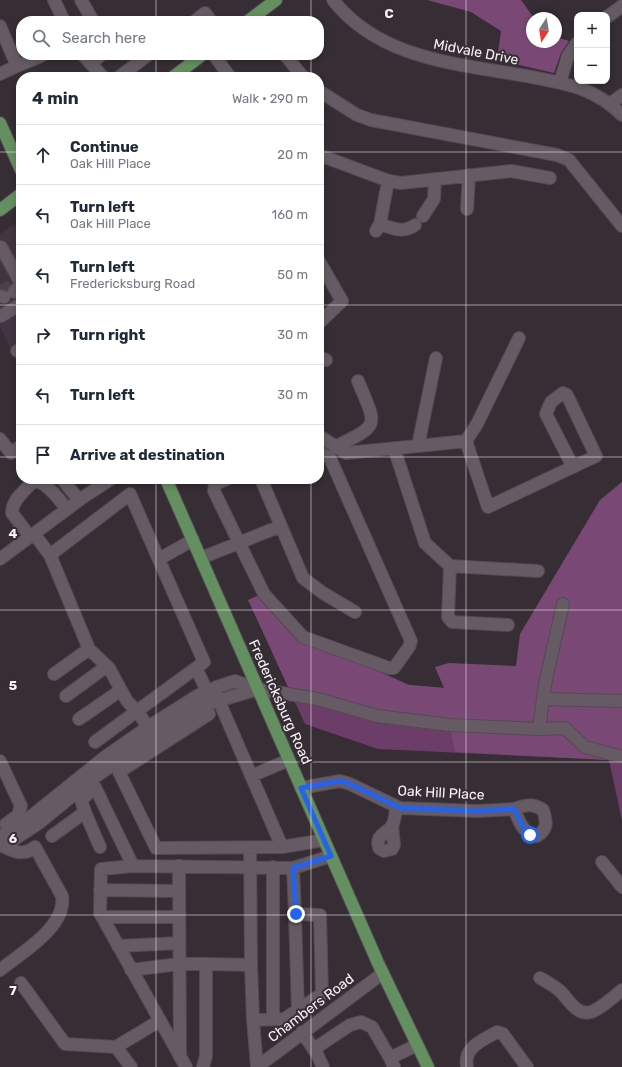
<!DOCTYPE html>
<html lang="en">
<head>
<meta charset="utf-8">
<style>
	body { margin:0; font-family:Rubik,sans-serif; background:#f2f2f3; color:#1f2937 }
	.controls { position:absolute; right:12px; top:12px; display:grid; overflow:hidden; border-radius:8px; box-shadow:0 2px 6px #0003 }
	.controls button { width:36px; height:36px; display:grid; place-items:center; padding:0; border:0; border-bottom:1px solid #e0e1e3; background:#fff; color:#1f2937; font:20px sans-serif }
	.compass { position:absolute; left:526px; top:12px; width:36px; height:36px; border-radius:50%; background:#fff; box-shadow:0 2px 6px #0003; rotate:192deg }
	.stop { position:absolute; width:12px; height:12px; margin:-9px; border:3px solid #2563eb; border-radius:50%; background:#fff }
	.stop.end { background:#2563eb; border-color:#fff; box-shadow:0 1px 4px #0008 }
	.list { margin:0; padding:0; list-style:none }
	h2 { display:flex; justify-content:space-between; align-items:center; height:52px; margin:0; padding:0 16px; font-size:17px }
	h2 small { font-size:13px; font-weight:400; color:#747a83 }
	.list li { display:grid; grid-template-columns:26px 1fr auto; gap:12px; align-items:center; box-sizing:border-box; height:60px; padding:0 16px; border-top:1px solid #e0e1e3 }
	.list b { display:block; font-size:15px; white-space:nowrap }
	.list p { margin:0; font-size:13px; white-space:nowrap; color:#747a83 }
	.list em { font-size:13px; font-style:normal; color:#747a83 }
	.icon { flex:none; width:22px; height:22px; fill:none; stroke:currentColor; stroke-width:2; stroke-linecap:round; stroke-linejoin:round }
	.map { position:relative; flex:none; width:622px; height:1067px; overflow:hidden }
	.search { position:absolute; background:#fff; box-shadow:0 2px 6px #0003; left:16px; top:16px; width:308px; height:44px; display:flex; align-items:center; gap:10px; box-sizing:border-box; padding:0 14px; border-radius:16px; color:#747a83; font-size:15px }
	.panel { position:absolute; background:#fff; box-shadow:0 2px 6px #0003; left:16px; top:72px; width:308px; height:412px; border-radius:16px }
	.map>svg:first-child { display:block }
	.built { fill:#433441 }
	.green { fill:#6d3d69 }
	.forest { fill:#7a4875 }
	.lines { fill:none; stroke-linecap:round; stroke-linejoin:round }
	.minor-tunnel { stroke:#4a4148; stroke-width:12; stroke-dasharray:12 6; stroke-linecap:butt }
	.minor-casing { stroke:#534a52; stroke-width:14 }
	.major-casing { stroke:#534a52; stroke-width:14 }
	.minor { stroke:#665b64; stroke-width:12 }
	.major { stroke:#648f60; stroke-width:12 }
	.route { stroke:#2563eb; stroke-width:5 }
	.grid { fill:none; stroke:#f9f2f8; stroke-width:1; stroke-opacity:0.55 }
	.labels { text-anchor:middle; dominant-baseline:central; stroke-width:4; stroke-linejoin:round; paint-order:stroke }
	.street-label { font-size:14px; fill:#f9f2f8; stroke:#362d35 }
	.grid-label { font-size:13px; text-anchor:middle; font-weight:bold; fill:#f9f2f8; stroke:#362d35; stroke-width:4; stroke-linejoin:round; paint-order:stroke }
</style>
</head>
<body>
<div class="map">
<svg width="622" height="1067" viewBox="0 0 622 1067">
	<rect width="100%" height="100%" fill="#362d35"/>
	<!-- built -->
	<path class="built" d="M18,225L21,227V359L19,356L15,358L0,326V234L11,226Z"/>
	<!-- green -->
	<path class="green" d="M272,652L356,680L478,691L622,709V821L609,760L378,749L305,724Z"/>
	<!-- forest -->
	<path class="forest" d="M427,0H521L534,18H532V42H556V37L569,41L561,53L554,73L497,60L501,31L471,12Z
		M622,482V753L610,760L455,752L449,721L377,713L291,693L248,600L257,596L296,639L354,660L409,685L444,688L435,667L449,663L516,666L520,634L600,500Z"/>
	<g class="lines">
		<!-- minor-tunnel -->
		<path class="minor-tunnel" d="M2,291L11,286"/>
		<!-- minor casing -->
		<g class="minor-casing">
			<path id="minor" d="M54,0L64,21
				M81,0L93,21
				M333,0C381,61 461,64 532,77C568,84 595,88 622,115
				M607,17L622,6
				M195,21L205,13L211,21
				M0,26L17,66L0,74
				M83,55L103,77
				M214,55L230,77
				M285,55L303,77
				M91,64L101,55
				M17,66L41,56
				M119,77L148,55
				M560,82L568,56L577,43
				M319,91L357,115L371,120L557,155L569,160L622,226
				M610,104L622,95
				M319,155L389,181L401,183L511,171L550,178
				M467,209L469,175
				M423,216L434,199L435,179
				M380,224C392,228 403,234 415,225
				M376,231L380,224L388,181
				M0,248L1,247L17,276L21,275
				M319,261L342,301L319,323
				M14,292L21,284L17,276
				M0,296L4,297
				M1,316L21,304
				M17,351L21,349
				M319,357L326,360
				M319,436L346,453L418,446L436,358
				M0,439L11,453L21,446
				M466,441L477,424L519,338
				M418,446L466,441L488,507L596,456L567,395L563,393L551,402L546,414L573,467
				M335,447C381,424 377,427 358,381
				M394,448L425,543L450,566L538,571
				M62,479L79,500
				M227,479L215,484L214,491L264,594L303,637L389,668H394L409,647L411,641L330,458L319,453
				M281,526L303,578L323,593L355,612
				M34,534L50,555
				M30,537L12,513C12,504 17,498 23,492C26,489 29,485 32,483C44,477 60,501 67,509
				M201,558L281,526L261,479
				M0,559L82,498L111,479
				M159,559L193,540
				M450,566L448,617L452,622L508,625
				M54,674L89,649
				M216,694L282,847
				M66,696L107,666
				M544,699L622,701
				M209,714L119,772L156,848L282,847L324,840
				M79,719L121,690
				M539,729L545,684L563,604
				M150,733L148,727L137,711L196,668
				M95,742L137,711L127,701L109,668L89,649L50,555L130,494L204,662L196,668L207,691
				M0,761L21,806L18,815L6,824
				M251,776L289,760
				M301,788L340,781L350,784L400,808L478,811L514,809C519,821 523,834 537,836C548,829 547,822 543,810C533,803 525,805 514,809
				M85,812L100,847
				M392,825L394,845L392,849L384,851L379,848C375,835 385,835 392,826C395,821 395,812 397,807
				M52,836L85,812L81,800L95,787L133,866L101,869L100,913L186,1067
				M0,840L3,835L34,814L105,757L148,727L197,696L217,687L235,681L258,689L318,699L377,716L450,725L539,729L565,728L585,747L622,757
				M0,844L9,843L39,823L95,777L198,707L258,689
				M0,845C13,851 23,857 35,847L62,896C67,927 21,953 0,970
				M250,848L251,965
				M602,862L622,887
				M133,866L293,868L331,856
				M179,866L180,1057
				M100,890L179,891
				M295,914L298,1011
				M102,917H179
				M118,946L179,943
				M131,970L179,964H206
				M540,978C547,982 555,986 561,992C569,1000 577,1016 591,1012C602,1008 613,997 622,990
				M21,983L65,1044L116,1047L159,1021
				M273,1019V867
				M253,1020L257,1067
				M302,1032L317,1054L323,1067
				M116,1047L131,1067
				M314,1049L350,1025L361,1022L372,1027L390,1058
				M203,1067L206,1056V964L251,965L253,1020L284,1019L322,994L320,915L295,914L293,868
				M257,1067L383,973
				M394,1067L390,1058L417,1045
				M467,1067C463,1047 483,1040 497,1032L503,1034L527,1067"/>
		</g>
		<!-- major casing -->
		<g class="major-casing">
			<path id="major" d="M248,21L276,0
				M173,77L202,55
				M0,123L21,170
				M0,210L21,194
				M166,479L378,963L428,1067"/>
		</g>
		<!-- minor -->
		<use href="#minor" class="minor"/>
		<!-- major -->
		<use href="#major" class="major"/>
	</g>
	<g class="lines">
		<!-- route -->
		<path class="route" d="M296,914L293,868L331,856L301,788L340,781L350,784L400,808L478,811L514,809L524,829L530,835"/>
	</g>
	<!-- grid -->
	<path class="grid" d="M156,0V21M311,0V21M466,0V1067M156,55V77M311,55V77M0,152H21M319,152H622M0,305H21M319,305H622M0,457H21M319,457H622M156,479V1067M311,479V1067M0,610H622M0,762H622M0,915H622"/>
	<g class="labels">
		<!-- street labels -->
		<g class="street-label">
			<text transform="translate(476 52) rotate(11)">Midvale Drive</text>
			<text transform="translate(280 702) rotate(66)">Fredericksburg Road</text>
			<text transform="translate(441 793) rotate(3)">Oak Hill Place</text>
			<text transform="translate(311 1008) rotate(-37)">Chambers Road</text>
		</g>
	</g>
	<g class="grid-label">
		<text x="389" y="18">C</text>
		<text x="13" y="538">4</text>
		<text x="13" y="690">5</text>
		<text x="13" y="843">6</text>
		<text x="13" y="995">7</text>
	</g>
</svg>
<div class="controls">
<button>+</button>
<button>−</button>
</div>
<svg class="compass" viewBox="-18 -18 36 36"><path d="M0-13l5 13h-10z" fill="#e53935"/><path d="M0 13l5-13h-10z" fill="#747a83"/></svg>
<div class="stop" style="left:530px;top:835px"></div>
<div class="stop end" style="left:296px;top:914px"></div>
<div class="search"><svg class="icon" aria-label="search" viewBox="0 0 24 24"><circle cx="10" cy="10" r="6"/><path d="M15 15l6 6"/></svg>Search here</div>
<section class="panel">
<h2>4 min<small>Walk · 290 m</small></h2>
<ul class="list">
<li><svg class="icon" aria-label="ahead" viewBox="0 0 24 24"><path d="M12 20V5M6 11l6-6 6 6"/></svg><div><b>Continue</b><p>Oak Hill Place</p></div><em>20 m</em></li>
<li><svg class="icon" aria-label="left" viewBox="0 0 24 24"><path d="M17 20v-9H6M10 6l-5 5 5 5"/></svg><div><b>Turn left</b><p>Oak Hill Place</p></div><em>160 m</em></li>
<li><svg class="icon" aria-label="left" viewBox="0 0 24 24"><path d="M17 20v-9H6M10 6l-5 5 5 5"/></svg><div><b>Turn left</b><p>Fredericksburg Road</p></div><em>50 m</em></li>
<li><svg class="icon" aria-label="right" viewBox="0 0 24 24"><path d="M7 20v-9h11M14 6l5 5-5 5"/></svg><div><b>Turn right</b></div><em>30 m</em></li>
<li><svg class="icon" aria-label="left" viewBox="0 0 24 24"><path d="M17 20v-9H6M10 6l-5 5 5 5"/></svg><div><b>Turn left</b></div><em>30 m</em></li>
<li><svg class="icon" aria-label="arrive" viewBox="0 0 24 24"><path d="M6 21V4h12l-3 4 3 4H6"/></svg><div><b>Arrive at destination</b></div></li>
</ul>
</section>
</div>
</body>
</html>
